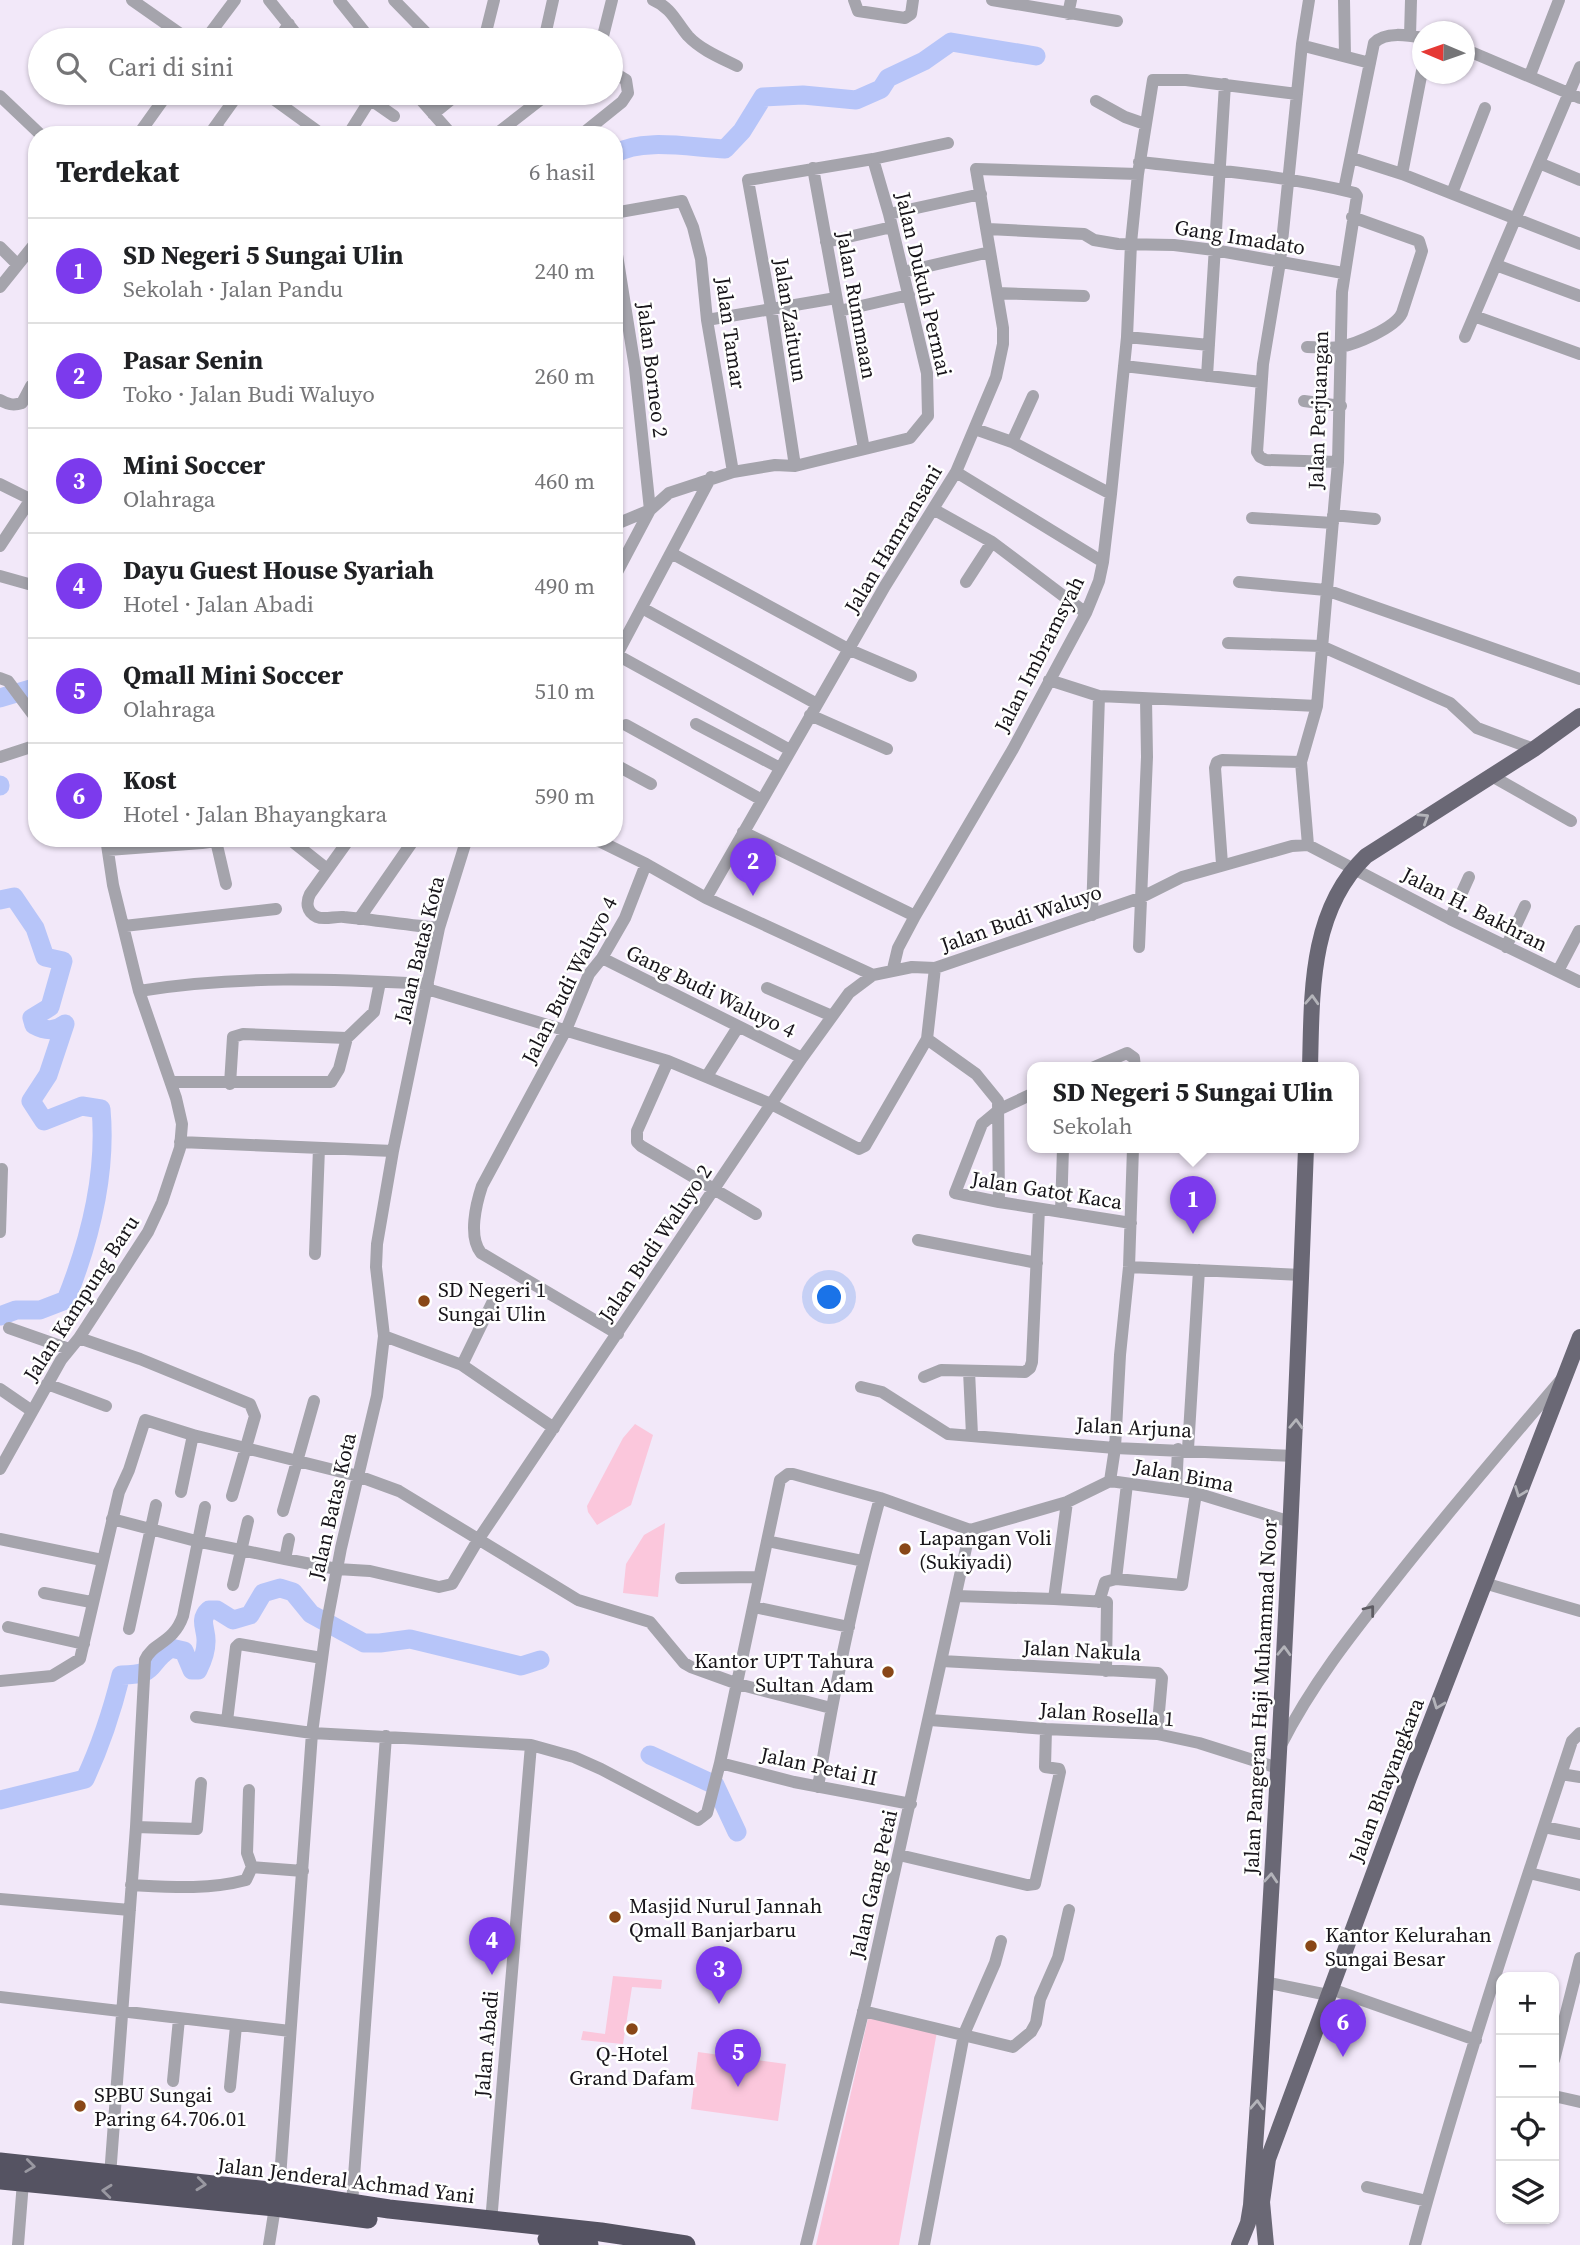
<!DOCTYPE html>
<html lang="id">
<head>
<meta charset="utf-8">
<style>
	body { margin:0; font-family:"Source Serif 4",serif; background:#f6f6f6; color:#202124 }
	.controls { position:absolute; right:21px; bottom:21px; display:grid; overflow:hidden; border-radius:14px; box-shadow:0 2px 5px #0004 }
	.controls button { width:63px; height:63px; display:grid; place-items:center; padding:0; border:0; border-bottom:2px solid #e0e0e0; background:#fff; color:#202124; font:35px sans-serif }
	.compass { position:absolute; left:1412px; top:21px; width:63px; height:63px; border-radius:50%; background:#fff; box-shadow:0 2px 5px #0004; rotate:272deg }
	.you { position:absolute; left:830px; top:1298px; width:24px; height:24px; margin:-18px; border:5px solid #fff; border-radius:50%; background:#1a73e8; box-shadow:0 0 0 10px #1a73e833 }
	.badge { display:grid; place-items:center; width:46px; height:46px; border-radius:50%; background:#7c3aed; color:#fff; font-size:23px; font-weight:700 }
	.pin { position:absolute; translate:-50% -58px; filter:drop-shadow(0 2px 4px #0008) }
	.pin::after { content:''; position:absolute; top:37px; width:24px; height:21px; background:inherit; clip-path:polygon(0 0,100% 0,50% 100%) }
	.popup { position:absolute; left:1027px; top:1062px; width:332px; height:91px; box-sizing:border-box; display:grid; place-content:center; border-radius:14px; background:#fff; filter:drop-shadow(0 2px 5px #0005); font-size:23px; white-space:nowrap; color:#757577 }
	.popup b { font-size:26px; color:#202124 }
	.popup::after { content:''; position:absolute; left:50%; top:100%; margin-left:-14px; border:14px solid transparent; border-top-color:#fff }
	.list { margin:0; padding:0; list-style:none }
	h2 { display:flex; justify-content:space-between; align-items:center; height:91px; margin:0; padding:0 28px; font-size:30px }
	h2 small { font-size:23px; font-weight:400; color:#757577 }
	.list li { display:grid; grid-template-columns:46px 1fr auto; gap:21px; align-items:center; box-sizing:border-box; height:105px; padding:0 28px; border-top:2px solid #e0e0e0 }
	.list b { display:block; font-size:26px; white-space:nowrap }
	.list p { margin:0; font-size:23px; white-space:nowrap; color:#757577 }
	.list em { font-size:23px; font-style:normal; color:#757577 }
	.icon { flex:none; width:38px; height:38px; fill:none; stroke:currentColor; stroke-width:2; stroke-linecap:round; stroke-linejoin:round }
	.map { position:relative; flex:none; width:1580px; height:2245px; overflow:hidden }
	.search { position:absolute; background:#fff; box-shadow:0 2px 5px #0004; left:28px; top:28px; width:595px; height:77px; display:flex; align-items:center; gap:18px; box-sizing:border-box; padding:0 24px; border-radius:38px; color:#757577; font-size:26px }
	.panel { position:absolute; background:#fff; box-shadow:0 2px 5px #0004; left:28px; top:126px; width:595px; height:721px; border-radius:28px }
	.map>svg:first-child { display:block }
	.green { fill:#fbc7dc }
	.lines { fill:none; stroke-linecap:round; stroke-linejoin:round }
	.river { stroke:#b7c5f9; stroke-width:19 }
	.minor { stroke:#a5a4ac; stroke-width:12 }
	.major { stroke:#6a6875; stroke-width:16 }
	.highway { stroke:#555362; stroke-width:19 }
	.oneway { stroke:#b4b4ba }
	.oneway2 { stroke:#5e5c63 }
	.oneway3 { stroke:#9998a1 }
	.poi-dot { fill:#894717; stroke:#fff; stroke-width:2.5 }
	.labels { text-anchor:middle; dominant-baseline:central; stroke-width:5; stroke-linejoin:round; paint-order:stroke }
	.street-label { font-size:21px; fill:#18151a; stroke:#fff }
	.poi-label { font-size:21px; fill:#18151a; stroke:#fff; text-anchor:start }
</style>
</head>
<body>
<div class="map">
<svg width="1580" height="2245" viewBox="0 0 1580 2245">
	<rect width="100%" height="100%" fill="#f2e8f9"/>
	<!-- green -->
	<path class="green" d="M635,1424L653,1435L631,1505L597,1525L588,1512L587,1506L623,1438Z
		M665,1523L658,1597L623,1593L626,1564L644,1535Z
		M613,1976L662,1980L661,1989L632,1987L623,2044L581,2040L583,2031L605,2034Z
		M869,2014L938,2026L899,2245H816Z
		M698,2052L786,2064L778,2121L691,2109Z"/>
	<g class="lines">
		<!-- river -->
		<path class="river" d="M614,154C643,137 693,148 725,149L742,131L763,97L803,95L856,100L881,89L888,78L924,61L951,42L1036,56
			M0,698L37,687
			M0,785V786
			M0,900L14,897L35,928L45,957L63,961L50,1007L32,1018L34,1025C45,1031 55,1032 65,1024L48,1075L31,1101L44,1121L82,1106L101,1109C107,1175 90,1240 66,1300L40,1310H16L0,1316
			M650,1755L715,1785L737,1832
			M0,1800L85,1779C101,1745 112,1711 121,1675C160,1675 146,1663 171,1648L184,1651L192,1670H198C202,1662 206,1651 206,1642C207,1630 198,1620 209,1610H217L233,1620L250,1615L263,1593L280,1588L293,1592L311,1614L364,1643H380L410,1639L521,1666L540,1660"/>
		<!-- minor -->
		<path class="minor" d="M132,0L189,40
			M269,0L301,40
			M339,0L371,40
			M394,0L433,40
			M653,0C672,8 676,22 688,36C701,50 721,58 737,66
			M854,0L858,11L905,18L911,14L913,0
			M992,0L1117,21
			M1309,0L1302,44L1280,262L1263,364L1257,452L1260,457L1266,460L1338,462
			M1344,0L1345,56
			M1068,14L1071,0
			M1410,36L1411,0
			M205,40L235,0
			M278,40L289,24
			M484,40L494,0
			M544,40L553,0
			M602,40L612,0
			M1308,47L1370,63
			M1464,49L1580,98
			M1530,75L1559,0
			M265,93L323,135
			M361,93L394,116
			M415,93L452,135
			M0,96L41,135
			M1096,101L1125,117L1145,124
			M433,114L459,93
			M215,127L227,135
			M138,135L168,93
			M209,135L239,93
			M348,135L370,100
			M495,135L549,93
			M581,135L622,102L628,93L626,80L611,71
			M1352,158L1402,174L1580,244
			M1139,162C1211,170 1285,175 1355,193L1357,196L1342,292L1338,462L1317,706L1301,762L1308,845
			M1539,163L1580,180
			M813,168L864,449
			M1402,174L1422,71
			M1344,190L1374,43C1385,31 1408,35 1422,38
			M1452,193L1485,108
			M614,213L682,201L693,227L701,259L707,320L733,472
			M889,214L981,194
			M988,229L1084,234L1094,240L1118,244L1174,245L1214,250L1343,273
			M614,236L635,368L650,510L614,525
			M826,242L892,227
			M0,247L17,264
			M1496,265L1580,296
			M903,272L990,252
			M0,287L37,241
			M997,293L1084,296
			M839,311L909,295
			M1474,316L1580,354
			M707,320L836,298
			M1127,337L1209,345
			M1465,337L1580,67
			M1307,347C1318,347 1330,349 1340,347C1356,344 1395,328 1402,313L1422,251L1419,241L1352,217
			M1124,366L1261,382
			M1207,376L1225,84
			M0,400C7,404 13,406 22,403L31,386L37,390
			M1304,401L1341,406
			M975,429L1012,442L1111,494
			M1012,442L1033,396
			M795,466L771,308L748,180L873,159L948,143
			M956,472L1103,562
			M0,484L26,497L29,502L0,546
			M933,509L992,542L1086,613
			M1333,515L1375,519
			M1252,518L1333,523
			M671,553L850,650L911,676
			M0,576L32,585
			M614,578L650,510L669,493L733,472L775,465L795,466L910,438L928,416L927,373L889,214L873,159
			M966,582L992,542
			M1239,582L1326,590L1580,679
			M642,608L817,704
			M1228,643L1321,646L1450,703L1477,728L1534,749
			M617,655L790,750
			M614,660L711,477
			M0,678L8,681L37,720
			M1049,680L1099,696L1317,706
			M810,715L887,749
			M696,724L780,768
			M626,725L762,800
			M0,757L37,745
			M614,764L651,784
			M1490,775L1571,821
			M743,832L915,916
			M288,838L327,869
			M350,838L310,894C306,902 306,912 317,917C324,920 336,916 344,917C376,920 407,925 439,928
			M593,838L646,864L706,898L873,975L912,967L935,968L1140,898L1182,877L1292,846L1308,845L1450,919L1580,982
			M216,841L226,884
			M108,850L202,843L216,841V838
			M1222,864L1215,768L1217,762L1222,760L1301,762
			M706,898L885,586L956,472L996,377L1003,344V328L976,169L1138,174
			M1092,915L1099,696
			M359,919L415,838
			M1450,919L1469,877
			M124,926L276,909
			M1139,947L1147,757L1146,699
			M1506,947L1525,906
			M602,958L802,1058
			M893,969L898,948L915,916L1013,749L1086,613L1099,581L1103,562L1111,494L1127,337L1131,243L1138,174L1153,80H1186L1297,94
			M1558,971L1579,931
			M767,988L832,1016
			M427,989L668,1061L771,1104L859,1149L865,1146L927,1039L935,968
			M139,991C235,975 331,979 428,984
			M927,1039L976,1074L998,1101L999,1202
			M668,1061L637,1131V1142L641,1146L756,1214
			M1092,1068L1127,1053L1134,1058L1135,1068
			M707,1076L738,1027
			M171,1082H331L339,1069L347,1038L374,1012L380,982
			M230,1084L233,1037L243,1034L347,1038
			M1032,1094L1000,1109L982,1124L955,1193L999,1202L1131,1223
			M180,1142L393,1151
			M1061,1212L1063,1148
			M0,1232L2,1169
			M918,1240L1037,1263
			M315,1254L319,1148
			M1129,1267L1302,1275
			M9,1328L69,1349
			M618,1334L481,1253C468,1237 476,1204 482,1186L566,1030L589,974L602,958L625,918L646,864
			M384,1336L462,1365L554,1428
			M79,1338L140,1359L250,1404L255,1416L232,1496
			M462,1365L493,1301
			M969,1371L972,1435
			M924,1377L941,1370L1025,1372L1030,1368L1032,1362L1039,1209
			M47,1384L106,1406
			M861,1387L882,1392L948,1434L1115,1448L1295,1456
			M0,1389L32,1411
			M193,1435L358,1476L399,1491L578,1600L650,1622L684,1663L691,1667L738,1684L831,1708
			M1188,1449L1199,1270
			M0,1469L61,1360L79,1338L148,1232L162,1202L180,1148L182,1124L176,1098L139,991L113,885L106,838
			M1110,1481L1115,1448L1120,1355L1129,1267L1133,1148
			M1110,1481L1196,1493L1291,1522
			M1176,1490L1178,1449
			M1067,1502L1054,1599L1107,1602L1106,1671
			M283,1511L314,1401
			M112,1519L196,1541L285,1559L337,1569L370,1571L439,1587L452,1584L478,1540L802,1058L849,993L873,975
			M0,1539L102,1560
			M767,1541L863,1561
			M285,1559L289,1539
			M681,1578L759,1577
			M1116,1579L1182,1585L1196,1493
			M1484,1583L1580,1611
			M233,1585L248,1521
			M44,1593L91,1602
			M956,1596L1054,1599
			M1099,1602L1105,1582L1116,1579L1127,1484
			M754,1607L849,1627
			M8,1627L84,1644
			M129,1629L156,1505
			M942,1661L1158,1673L1162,1678L1157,1734
			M0,1681L52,1676L80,1659L119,1492L129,1470L145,1420L193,1435L181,1492
			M196,1717L312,1733L531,1745L574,1757L601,1769L698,1820L707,1813L720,1763L780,1480L788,1474H793L880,1498L970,1530L1067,1502L1110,1481
			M930,1720L1046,1729L1157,1734L1199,1743L1278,1768
			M227,1721L236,1647L239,1644L322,1658
			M1281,1745C1312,1684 1351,1635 1393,1582C1447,1513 1504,1447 1561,1380
			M720,1763L794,1782L911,1804
			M1561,1774L1580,1777
			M818,1787C834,1690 854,1593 880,1498
			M249,1790L247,1853L252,1867
			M136,1827L197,1829L201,1783
			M1544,1827L1580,1834
			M899,1855L1027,1885L1035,1884L1060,1772L1059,1769L1045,1767L1046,1729
			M1529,1873L1580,1885
			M131,1885C170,1887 209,1890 246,1880L252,1867L303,1871
			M0,1899L130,1910
			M1264,1982L1328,1995
			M1331,1989L1476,2040
			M0,1997L290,2031
			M863,2011L1013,2047L1031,2032L1036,2023L1040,1999L1058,1958L1069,1910
			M1554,2060L1580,1958
			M173,2081L179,2019
			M230,2087L236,2026
			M1554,2096L1580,2102
			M110,2176L136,1827L145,1660C153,1642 173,1644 183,1616L205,1507
			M1367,2187L1427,2201
			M279,2192L312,1733L327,1622L341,1548L377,1396L384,1336L376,1267L377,1244L393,1151L439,928L467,838
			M352,2204L386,1736
			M491,2222L531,1745
			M18,2245L23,2182
			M269,2245L275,2207
			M806,2245L867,1996L970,1530
			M924,2245L964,2034L995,1963L1001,1941
			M1415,2245C1461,2075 1517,1908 1572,1741L1580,1733"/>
		<!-- major -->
		<path class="major" d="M1310,1068C1312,994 1309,911 1366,856L1534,749L1580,716
			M1239,2245L1248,2223L1251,2205C1276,1853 1293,1501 1306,1148
			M1266,2245L1262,2202L1268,2159L1409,1778L1580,1337"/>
		<!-- highway -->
		<path class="highway" d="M0,2162L279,2192L389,2209L601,2232L686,2245
			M0,2180L275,2207L368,2219
			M547,2239L589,2245"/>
	</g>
	<!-- one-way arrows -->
	<defs><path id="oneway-chevron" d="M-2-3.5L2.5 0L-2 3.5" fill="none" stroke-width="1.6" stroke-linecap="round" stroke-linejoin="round" transform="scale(1.75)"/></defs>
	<g class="oneway">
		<use href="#oneway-chevron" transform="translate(1424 818) rotate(-33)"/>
		<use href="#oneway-chevron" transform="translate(1312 1000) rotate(-87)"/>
		<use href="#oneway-chevron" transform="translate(1296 1424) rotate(-88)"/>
		<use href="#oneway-chevron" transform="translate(1520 1492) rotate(111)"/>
		<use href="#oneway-chevron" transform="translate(1284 1651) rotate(-88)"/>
		<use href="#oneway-chevron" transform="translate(1438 1704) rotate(111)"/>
		<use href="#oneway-chevron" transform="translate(1271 1878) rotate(-86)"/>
		<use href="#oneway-chevron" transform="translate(1257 2105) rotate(-87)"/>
	</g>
	<use class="oneway2" href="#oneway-chevron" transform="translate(1370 1610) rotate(-52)"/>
	<g class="oneway3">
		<use href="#oneway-chevron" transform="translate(30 2166) rotate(7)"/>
		<use href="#oneway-chevron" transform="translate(201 2184) rotate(6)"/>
		<use href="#oneway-chevron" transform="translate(107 2191) rotate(-174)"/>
	</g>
	<!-- markers -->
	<g class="poi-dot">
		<circle cx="424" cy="1301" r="7"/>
		<circle cx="905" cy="1549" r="7"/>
		<circle cx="888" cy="1672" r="7"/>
		<circle cx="615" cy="1917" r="7"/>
		<circle cx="1311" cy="1946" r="7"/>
		<circle cx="632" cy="2029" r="7"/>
		<circle cx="80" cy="2106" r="7"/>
	</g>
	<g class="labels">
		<!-- street labels -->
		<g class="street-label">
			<text transform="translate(1240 237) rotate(9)">Gang Imadato</text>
			<text transform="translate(924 284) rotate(77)">Jalan Dukuh Permai</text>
			<text transform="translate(857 305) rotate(80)">Jalan Rummaan</text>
			<text transform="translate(791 320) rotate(81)">Jalan Zaituun</text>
			<text transform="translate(731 333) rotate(82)">Jalan Tamar</text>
			<text transform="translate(653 370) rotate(83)">Jalan Borneo 2</text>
			<text transform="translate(1318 410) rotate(-88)">Jalan Perjuangan</text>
			<text transform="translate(893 539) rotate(-59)">Jalan Hamransani</text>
			<text transform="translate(1039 654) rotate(-63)">Jalan Imbramsyah</text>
			<text transform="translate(1475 909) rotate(27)">Jalan H. Bakhran</text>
			<text transform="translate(1021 918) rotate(-19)">Jalan Budi Waluyo</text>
			<text transform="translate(419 949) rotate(-76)">Jalan Batas Kota</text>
			<text transform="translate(569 980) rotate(-63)">Jalan Budi Waluyo 4</text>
			<text transform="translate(711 991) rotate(26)">Gang Budi Waluyo 4</text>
			<text transform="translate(1047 1190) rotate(9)">Jalan Gatot Kaca</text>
			<text transform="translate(655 1243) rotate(-56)">Jalan Budi Waluyo 2</text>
			<text transform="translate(81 1298) rotate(-57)">Jalan Kampung Baru</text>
			<text transform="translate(1134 1427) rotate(3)">Jalan Arjuna</text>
			<text transform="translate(1184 1475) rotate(11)">Jalan Bima</text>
			<text transform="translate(332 1506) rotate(-77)">Jalan Batas Kota</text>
			<text transform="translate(1082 1650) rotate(3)">Jalan Nakula</text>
			<text transform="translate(1260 1697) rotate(-87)">Jalan Pangeran Haji Muhammad Noor</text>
			<text transform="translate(1107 1714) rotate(4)">Jalan Rosella 1</text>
			<text transform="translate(819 1766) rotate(12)">Jalan Petai II</text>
			<text transform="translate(1386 1780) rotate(-69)">Jalan Bhayangkara</text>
			<text transform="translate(873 1884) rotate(-77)">Jalan Gang Petai</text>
			<text transform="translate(486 2044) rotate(-85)">Jalan Abadi</text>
			<text transform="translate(346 2180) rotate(7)">Jalan Jenderal Achmad Yani</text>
		</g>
		<!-- poi labels -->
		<g class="poi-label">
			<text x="438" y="1289">SD Negeri 1<tspan x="438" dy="24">Sungai Ulin</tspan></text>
			<text x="919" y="1537">Lapangan Voli<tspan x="919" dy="24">(Sukiyadi)</tspan></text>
			<text x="874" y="1660" text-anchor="end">Kantor UPT Tahura<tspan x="874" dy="24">Sultan Adam</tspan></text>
			<text x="629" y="1905">Masjid Nurul Jannah<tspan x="629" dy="24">Qmall Banjarbaru</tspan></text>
			<text x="1325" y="1934">Kantor Kelurahan<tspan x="1325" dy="24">Sungai Besar</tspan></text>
			<text x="632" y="2053" text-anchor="middle">Q-Hotel<tspan x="632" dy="24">Grand Dafam</tspan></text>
			<text x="94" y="2094">SPBU Sungai<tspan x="94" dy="24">Paring 64.706.01</tspan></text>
		</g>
	</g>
</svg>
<div class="controls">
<button>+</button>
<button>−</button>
<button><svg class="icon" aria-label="locate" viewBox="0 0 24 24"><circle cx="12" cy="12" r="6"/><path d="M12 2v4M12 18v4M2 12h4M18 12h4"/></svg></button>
<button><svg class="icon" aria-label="layers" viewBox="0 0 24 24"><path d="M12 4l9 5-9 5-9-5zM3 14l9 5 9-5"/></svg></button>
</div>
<svg class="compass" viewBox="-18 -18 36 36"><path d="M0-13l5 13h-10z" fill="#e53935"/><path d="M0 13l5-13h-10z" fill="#757577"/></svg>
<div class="you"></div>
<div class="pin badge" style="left:1193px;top:1234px">1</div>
<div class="popup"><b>SD Negeri 5 Sungai Ulin</b>Sekolah</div>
<div class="pin badge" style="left:753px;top:896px">2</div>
<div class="pin badge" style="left:719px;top:2004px">3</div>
<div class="pin badge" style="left:492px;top:1975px">4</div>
<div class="pin badge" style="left:738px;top:2087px">5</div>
<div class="pin badge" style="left:1343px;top:2057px">6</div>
<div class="search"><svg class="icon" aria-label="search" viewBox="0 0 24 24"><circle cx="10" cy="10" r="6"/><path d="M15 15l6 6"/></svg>Cari di sini</div>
<section class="panel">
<h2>Terdekat<small>6 hasil</small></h2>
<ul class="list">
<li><span class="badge">1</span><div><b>SD Negeri 5 Sungai Ulin</b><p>Sekolah · Jalan Pandu</p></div><em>240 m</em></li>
<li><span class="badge">2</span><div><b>Pasar Senin</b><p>Toko · Jalan Budi Waluyo</p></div><em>260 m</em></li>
<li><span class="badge">3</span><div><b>Mini Soccer</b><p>Olahraga</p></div><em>460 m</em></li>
<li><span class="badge">4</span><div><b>Dayu Guest House Syariah</b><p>Hotel · Jalan Abadi</p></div><em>490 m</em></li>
<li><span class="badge">5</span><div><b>Qmall Mini Soccer</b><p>Olahraga</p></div><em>510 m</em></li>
<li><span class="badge">6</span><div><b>Kost</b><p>Hotel · Jalan Bhayangkara</p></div><em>590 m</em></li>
</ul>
</section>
</div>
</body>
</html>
